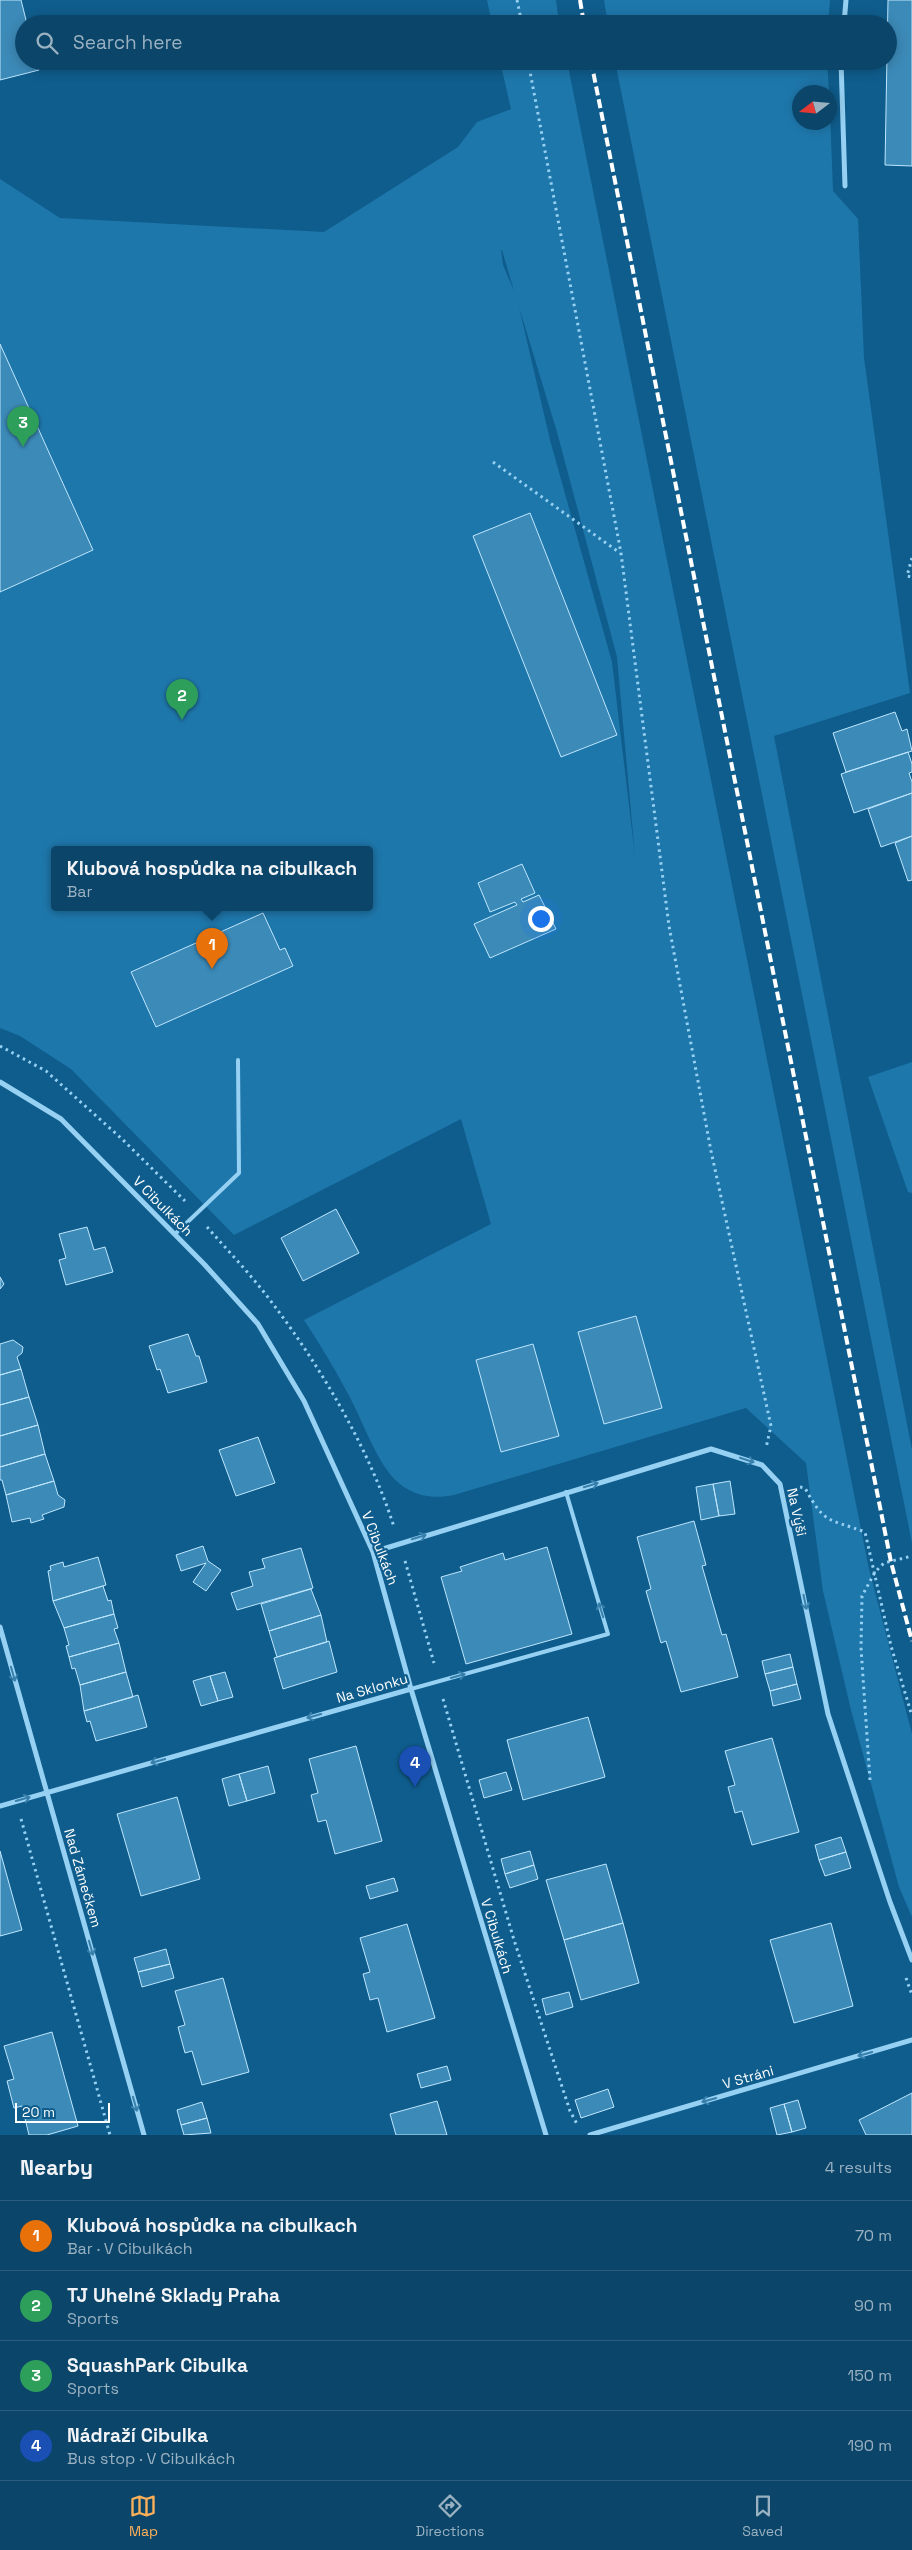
<!DOCTYPE html>
<html lang="en">
<head>
<meta charset="utf-8">
<style>
	body { margin:0; font-family:"Space Grotesk",sans-serif; background:#195072; color:#f1f3f6 }
	.compass { position:absolute; left:792px; top:85px; width:45px; height:45px; border-radius:50%; background:#0b466a; box-shadow:0 2px 12px #0003; rotate:254deg }
	.scale { position:absolute; left:15px; bottom:12px; width:95px; box-sizing:border-box; padding-left:5px; border:2px solid #fff; border-top:0; font-size:14px; line-height:18px; white-space:nowrap; color:#fff; -webkit-text-stroke:4px #0f5d8d; paint-order:stroke }
	.you { position:absolute; left:540px; top:918px; width:18px; height:18px; margin:-12px; border:4px solid #fff; border-radius:50%; background:#1a73e8; box-shadow:0 0 0 8px #1a73e833 }
	.badge { display:grid; place-items:center; width:32px; height:32px; border-radius:50%; background:#ffb058; color:#fff; font-size:16px; font-weight:700 }
	.pin { position:absolute; translate:-50% -41px; filter:drop-shadow(0 1px 2px #0008) }
	.pin::after { content:''; position:absolute; top:26px; width:18px; height:15px; background:inherit; clip-path:polygon(0 0,100% 0,50% 100%) }
	.popup { position:absolute; left:51px; top:846px; width:322px; height:65px; box-sizing:border-box; display:grid; place-content:center; border-radius:5px; background:#0b466a; filter:drop-shadow(0 1px 4px #0005); font-size:16px; white-space:nowrap; color:#9ab1c1 }
	.popup b { font-size:19px; color:#f1f3f6 }
	.popup::after { content:''; position:absolute; left:50%; top:100%; margin-left:-10px; border:10px solid transparent; border-top-color:#0b466a }
	.list { margin:0; padding:0; list-style:none }
	h2 { display:flex; justify-content:space-between; align-items:center; height:65px; margin:0; padding:0 20px; font-size:21px }
	h2 small { font-size:16px; font-weight:400; color:#9ab1c1 }
	.list li { display:grid; grid-template-columns:32px 1fr auto; gap:15px; align-items:center; box-sizing:border-box; height:70px; padding:0 20px; border-top:1px solid #2b5e7e }
	.list b { display:block; font-size:19px; white-space:nowrap }
	.list p { margin:0; font-size:16px; white-space:nowrap; color:#9ab1c1 }
	.list em { font-size:16px; font-style:normal; color:#9ab1c1 }
	.icon { flex:none; width:28px; height:28px; fill:none; stroke:currentColor; stroke-width:2; stroke-linecap:round; stroke-linejoin:round }
	.map { position:relative; flex:none; width:912px; height:2135px; overflow:hidden }
	.search { position:absolute; background:#0b466a; box-shadow:0 2px 12px #0003; left:15px; right:15px; top:15px; height:55px; display:flex; align-items:center; gap:12px; box-sizing:border-box; padding:0 18px; border-radius:28px; color:#9ab1c1; font-size:19px }
	.sheet { height:345px; background:#0b466a }
	nav { display:flex; justify-content:space-around; align-items:center; box-sizing:border-box; height:70px; border-top:1px solid #2b5e7e; background:#0b466a; font-size:14px; color:#9ab1c1 }
	nav a { display:grid; justify-items:center; gap:2px }
	nav .on { color:#ffb058 }
	.map>svg:first-child { display:block }
	.green { fill:#1e77ab; fill-rule:evenodd }
	.building { fill:#3c8ab8; stroke:#bee6fe }
	.lines { fill:none; stroke-linecap:round; stroke-linejoin:round }
	.path { stroke:#96d1f3; stroke-width:3; stroke-dasharray:2.5 4; stroke-linecap:butt }
	.service { stroke:#96d1f3; stroke-width:4 }
	.minor { stroke:#96d1f3; stroke-width:5 }
	.rail { stroke:#fff; stroke-width:4; stroke-dasharray:9 4; stroke-linecap:butt }
	.oneway { stroke:#3880ac }
	.labels { text-anchor:middle; dominant-baseline:central; stroke-width:4.5; stroke-linejoin:round; paint-order:stroke }
	.street-label { font-size:14px; fill:#fff; stroke:#0f5d8d }
</style>
</head>
<body>
<div class="map">
<svg width="912" height="2135" viewBox="0 0 912 2135">
	<rect width="100%" height="100%" fill="#0f5d8d"/>
	<!-- green -->
	<path class="green" d="M487,0H556L559,24H492Z
		M604,0H830L828,24H608Z
		M500,61H567L869,1569L912,1734V1917L899,1887L851,1710L823,1591L806,1463L746,1408L454,1495C435,1499 416,1497 400,1484C377,1466 362,1418 347,1392C334,1367 319,1343 304,1320L491,1224L461,1119L234,1235L71,1069L20,1036L0,1028V179L60,218L324,232L458,147L477,122L511,109ZM501,250H502L514,291L503,265ZM519,307L557,432L617,657L635,856L612,662L550,440ZM54,850H370V908H54Z
		M615,61H827L829,92H800V122H830V113L833,191L858,219L864,358L910,693L774,736L912,1450V1543Z
		M912,1062V1193L908,1192L868,1077Z"/>
	<!-- building -->
	<path class="building" d="M0,0H21L27,24H24V61H36L39,70L0,80Z
		M888,0H912V166L885,165Z
		M0,344L93,550L0,592Z
		M530,513L617,735L561,757L473,536Z
		M895,712L902,731L907,729L912,751L846,772L833,733Z
		M908,752L912,764V772L909,773L912,782V793L854,813L841,774Z
		M912,793V836L881,847L868,809Z
		M912,836V880L908,881L895,843Z
		M522,864L535,893L521,899L523,902L539,895L556,929L490,958L474,924L517,905L515,902L490,912L478,883Z
		M263,913L280,950L285,948L293,966L156,1027L131,972Z
		M336,1209L359,1253L303,1281L281,1238Z
		M87,1227L94,1250L105,1247L113,1272L66,1285L59,1260L66,1258L59,1234Z
		M0,1277L4,1284L0,1289Z
		M636,1316L662,1408L604,1424L578,1332Z
		M188,1334L196,1356H199L207,1382L168,1393L160,1369L157,1370L149,1346Z
		M13,1340L23,1347L22,1353L17,1357L21,1369L0,1375V1344Z
		M533,1344L559,1436L501,1452L476,1360Z
		M21,1369L29,1397L0,1405V1375Z
		M29,1397L38,1425L0,1436V1405Z
		M38,1425L45,1454L0,1467V1436Z
		M258,1437L275,1483L236,1496L219,1450Z
		M45,1454L54,1481L6,1495L2,1480H0V1467Z
		M54,1481L58,1495L65,1500L64,1507L42,1515L44,1519L31,1523L30,1518L12,1522L6,1495Z
		M730,1481L735,1514L719,1516L713,1484Z
		M713,1484L719,1516L701,1520L696,1487Z
		M694,1521L706,1565L702,1566L722,1635L726,1634L738,1677L681,1692L666,1641L661,1643L646,1591L651,1589L637,1537Z
		M203,1546L208,1561L221,1570L206,1591L193,1582L206,1563L181,1571L176,1555Z
		M547,1547L572,1634L466,1664L441,1577L462,1571L460,1567L503,1553L505,1560Z
		M301,1548L313,1588L237,1610L231,1593L253,1586L249,1572L265,1568L262,1559Z
		M98,1557L106,1585L53,1601L48,1571L51,1570L50,1566L63,1562L64,1567Z
		M103,1586L108,1601L111,1600L114,1614L64,1628L53,1601Z
		M311,1589L321,1615L269,1631L261,1604Z
		M114,1614L118,1628L114,1629L119,1643L69,1657L66,1646L69,1645L64,1628Z
		M321,1615L327,1642L277,1657L269,1631Z
		M329,1641L337,1672L283,1689L274,1658Z
		M119,1643L126,1672L80,1685L75,1668L72,1669L69,1657Z
		M790,1654L793,1667L765,1674L762,1661Z
		M793,1667L797,1684L770,1691L765,1674Z
		M126,1672L133,1697L84,1711L80,1685Z
		M225,1672L233,1697L218,1701L210,1676Z
		M210,1676L218,1701L201,1706L193,1681Z
		M797,1684L801,1699L773,1706L770,1691Z
		M138,1695L147,1727L96,1741L90,1721L87,1722L84,1711Z
		M588,1717L605,1777L523,1800L507,1740Z
		M772,1738L799,1832L752,1845L742,1811L735,1813L728,1787L735,1785L725,1751Z
		M356,1746L382,1841L335,1854L326,1820L318,1822L311,1795L318,1793L309,1759Z
		M268,1766L275,1793L247,1801L239,1774Z
		M506,1772L512,1790L484,1798L479,1780Z
		M239,1774L247,1801L229,1806L222,1779Z
		M177,1797L200,1879L141,1896L117,1814Z
		M841,1837L846,1852L819,1860L815,1845Z
		M0,1851L22,1930L0,1936Z
		M530,1851L534,1865L505,1874L501,1859Z
		M846,1852L851,1868L825,1876L819,1860Z
		M606,1864L623,1923L564,1940L546,1880Z
		M534,1865L538,1879L510,1888L505,1874Z
		M394,1878L398,1891L370,1899L366,1886Z
		M623,1923L639,1983L581,2000L564,1940Z
		M831,1923L853,2006L794,2023L770,1940Z
		M407,1924L435,2018L387,2032L378,1998L370,2000L363,1974L370,1972L360,1938Z
		M166,1949L170,1964L138,1972L134,1958Z
		M170,1964L174,1978L142,1987L138,1972Z
		M223,1978L249,2072L202,2085L192,2051L185,2053L178,2027L185,2025L175,1991Z
		M569,1992L573,2007L546,2015L542,1999Z
		M52,2032L78,2126L47,2135H29L22,2106L14,2108L7,2081L14,2079L4,2046Z
		M447,2066L451,2080L421,2088L417,2074Z
		M608,2089L614,2107L581,2118L575,2100Z
		M912,2093V2135H866L859,2120Z
		M798,2100L806,2128L792,2132L784,2104Z
		M437,2101L447,2135H396L390,2114Z
		M202,2102L207,2118L181,2125L177,2110Z
		M784,2104L792,2132L777,2135L770,2108Z
		M207,2118L211,2133L184,2135L181,2125Z"/>
	<g class="lines">
		<!-- path -->
		<path class="path" d="M517,0L522,24
			M528,61L621,553L669,926L711,1151L771,1426L766,1448
			M493,462L620,553
			M912,558L907,576L912,577
			M0,1046L46,1071L122,1139L185,1201
			M207,1227C230,1253 255,1279 276,1308C323,1371 370,1451 394,1527
			M800,1487L805,1488C825,1525 828,1518 865,1532L891,1646L912,1716
			M405,1561L434,1663
			M443,1699L514,1940L570,2111L577,2124
			M870,1780L861,1648L862,1596L875,1572L884,1563L912,1556
			M21,1819L110,2135
			M906,1978L912,1995"/>
		<!-- service -->
		<path class="service" d="M175,1234L239,1173L238,1060
			M411,1689L608,1634L566,1492"/>
		<!-- minor -->
		<path class="minor" d="M844,24L846,0
			M841,61L845,186
			M0,1082L61,1119L204,1264L258,1324L304,1401L373,1552L411,1689L546,2135
			M373,1552L711,1449L762,1465L780,1484L828,1714L890,1902L912,1960
			M0,1627L144,2135
			M0,1806L411,1689
			M590,2135L912,2040"/>
		<!-- rail -->
		<path class="rail" d="M580,0L584,24
			M591,61L891,1562L912,1641"/>
	</g>
	<!-- one-way arrows -->
	<defs><path id="oneway-shaft" d="M-6 0H5M1.5-3L5.5 0L1.5 3" fill="none" stroke-width="1.6" stroke-linecap="round" stroke-linejoin="round" transform="scale(1.25)"/></defs>
	<g class="oneway">
		<use href="#oneway-shaft" transform="translate(747 1460) rotate(18)"/>
		<use href="#oneway-shaft" transform="translate(591 1485) rotate(-17)"/>
		<use href="#oneway-shaft" transform="translate(419 1537) rotate(-17)"/>
		<use href="#oneway-shaft" transform="translate(805 1602) rotate(78)"/>
		<use href="#oneway-shaft" transform="translate(601 1610) rotate(-107)"/>
		<use href="#oneway-shaft" transform="translate(13 1674) rotate(74)"/>
		<use href="#oneway-shaft" transform="translate(458 1676) rotate(-16)"/>
		<use href="#oneway-shaft" transform="translate(314 1716) rotate(164)"/>
		<use href="#oneway-shaft" transform="translate(158 1761) rotate(164)"/>
		<use href="#oneway-shaft" transform="translate(23 1799) rotate(-16)"/>
		<use href="#oneway-shaft" transform="translate(91 1948) rotate(74)"/>
		<use href="#oneway-shaft" transform="translate(865 2054) rotate(164)"/>
		<use href="#oneway-shaft" transform="translate(709 2100) rotate(164)"/>
		<use href="#oneway-shaft" transform="translate(135 2104) rotate(74)"/>
	</g>
	<g class="labels">
		<!-- street labels -->
		<g class="street-label">
			<text transform="translate(163 1206) rotate(45)">V Cibulkách</text>
			<text transform="translate(797 1512) rotate(78)">Na Výši</text>
			<text transform="translate(380 1548) rotate(69)">V Cibulkách</text>
			<text transform="translate(372 1688) rotate(-16)">Na Sklonku</text>
			<text transform="translate(83 1878) rotate(74)">Nad Zámečkem</text>
			<text transform="translate(497 1936) rotate(73)">V Cibulkách</text>
			<text transform="translate(748 2077) rotate(-16)">V Stráni</text>
		</g>
	</g>
</svg>
<svg class="compass" viewBox="-18 -18 36 36"><path d="M0-13l5 13h-10z" fill="#e53935"/><path d="M0 13l5-13h-10z" fill="#9ab1c1"/></svg>
<div class="scale">20 m</div>
<div class="you"></div>
<div class="pin badge" style="left:212px;top:969px;background:#e8710a">1</div>
<div class="popup"><b>Klubová hospůdka na cibulkach</b>Bar</div>
<div class="pin badge" style="left:182px;top:720px;background:#2e9e5b">2</div>
<div class="pin badge" style="left:23px;top:447px;background:#2e9e5b">3</div>
<div class="pin badge" style="left:415px;top:1787px;background:#1a4fb4">4</div>
<div class="search"><svg class="icon" aria-label="search" viewBox="0 0 24 24"><circle cx="10" cy="10" r="6"/><path d="M15 15l6 6"/></svg>Search here</div>
</div>
<section class="sheet">
<h2>Nearby<small>4 results</small></h2>
<ul class="list">
<li><span class="badge" style="background:#e8710a">1</span><div><b>Klubová hospůdka na cibulkach</b><p>Bar · V Cibulkách</p></div><em>70 m</em></li>
<li><span class="badge" style="background:#2e9e5b">2</span><div><b>TJ Uhelné Sklady Praha</b><p>Sports</p></div><em>90 m</em></li>
<li><span class="badge" style="background:#2e9e5b">3</span><div><b>SquashPark Cibulka</b><p>Sports</p></div><em>150 m</em></li>
<li><span class="badge" style="background:#1a4fb4">4</span><div><b>Nádraží Cibulka</b><p>Bus stop · V Cibulkách</p></div><em>190 m</em></li>
</ul>
</section>
<nav>
<a class="on"><svg class="icon" aria-label="map" viewBox="0 0 24 24"><path d="M3 6l6-2 6 2 6-2v14l-6 2-6-2-6 2zM9 4v14M15 6v14"/></svg>Map</a>
<a><svg class="icon" aria-label="directions" viewBox="0 0 24 24"><path d="M12 3l9 9-9 9-9-9zM9 14v-3h6M13 9l2 2-2 2"/></svg>Directions</a>
<a><svg class="icon" aria-label="saved" viewBox="0 0 24 24"><path d="M7 4h10v16l-5-4-5 4z"/></svg>Saved</a>
</nav>
</body>
</html>
